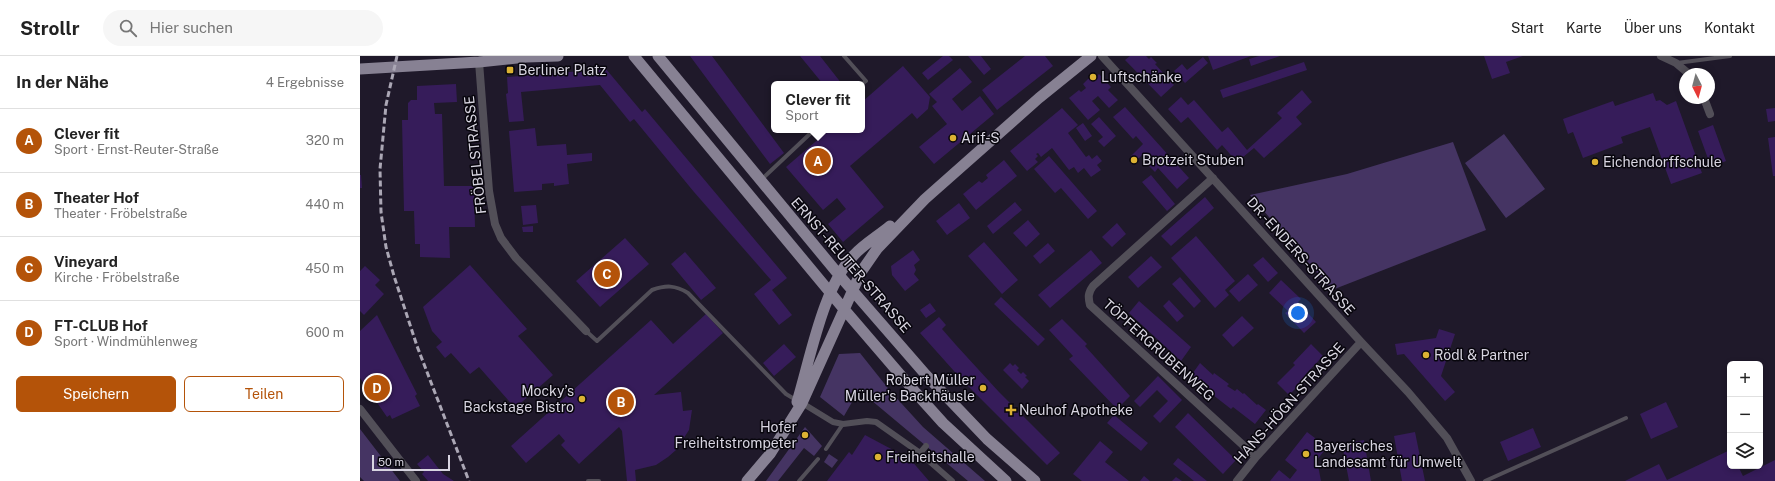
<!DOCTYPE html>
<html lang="de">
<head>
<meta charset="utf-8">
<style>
	body { margin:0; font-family:"Public Sans",sans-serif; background:#f6f6f6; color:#222 }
	.controls { position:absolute; right:12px; bottom:12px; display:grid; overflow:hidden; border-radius:6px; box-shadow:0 2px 6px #0003 }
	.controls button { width:36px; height:36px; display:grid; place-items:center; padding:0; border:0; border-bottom:1px solid #e0e0e0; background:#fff; color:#222; font:20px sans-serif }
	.compass { position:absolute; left:1319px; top:12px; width:36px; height:36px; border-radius:50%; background:#fff; box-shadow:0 2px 6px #0003; rotate:174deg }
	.scale { position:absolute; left:12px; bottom:10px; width:78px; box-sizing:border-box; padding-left:4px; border:2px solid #d8d5e1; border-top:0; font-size:11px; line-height:14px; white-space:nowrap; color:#d8d5e1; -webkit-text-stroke:3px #08060d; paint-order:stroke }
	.you { position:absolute; left:938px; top:257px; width:14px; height:14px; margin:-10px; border:3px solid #fff; border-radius:50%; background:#1a73e8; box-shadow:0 0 0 6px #1a73e833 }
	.badge { display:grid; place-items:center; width:26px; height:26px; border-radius:50%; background:#b45309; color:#fff; font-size:13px; font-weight:700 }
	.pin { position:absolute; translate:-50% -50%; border:2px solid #fff; box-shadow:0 1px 4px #0006 }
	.popup { position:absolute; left:411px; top:25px; width:94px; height:52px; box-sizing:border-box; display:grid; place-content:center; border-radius:6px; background:#fff; filter:drop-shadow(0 1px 3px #0005); font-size:13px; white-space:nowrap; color:#767676 }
	.popup b { font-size:15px; color:#222 }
	.popup::after { content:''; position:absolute; left:50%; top:100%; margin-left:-8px; border:8px solid transparent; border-top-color:#fff }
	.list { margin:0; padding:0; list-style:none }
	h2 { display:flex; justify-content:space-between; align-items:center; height:52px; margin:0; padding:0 16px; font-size:17px }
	h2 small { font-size:13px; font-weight:400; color:#767676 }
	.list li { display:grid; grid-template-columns:26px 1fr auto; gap:12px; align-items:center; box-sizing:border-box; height:64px; padding:0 16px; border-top:1px solid #e0e0e0 }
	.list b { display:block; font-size:15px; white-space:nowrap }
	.list p { margin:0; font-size:13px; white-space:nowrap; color:#767676 }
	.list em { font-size:13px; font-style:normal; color:#767676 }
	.actions { display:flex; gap:8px; padding:12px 16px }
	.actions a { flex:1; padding:9px 0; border:1px solid #b45309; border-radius:6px; text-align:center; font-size:14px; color:#b45309 }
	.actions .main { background:#b45309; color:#fff }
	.icon { flex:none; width:22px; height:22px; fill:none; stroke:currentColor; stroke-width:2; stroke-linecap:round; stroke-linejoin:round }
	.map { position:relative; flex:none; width:1415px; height:425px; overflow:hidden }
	header { display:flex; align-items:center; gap:24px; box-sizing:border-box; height:56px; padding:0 20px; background:#fff; border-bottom:1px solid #e0e0e0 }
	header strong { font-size:19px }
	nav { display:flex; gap:22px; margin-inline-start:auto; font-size:14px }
	.search { width:280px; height:36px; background:#f6f6f6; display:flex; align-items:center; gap:10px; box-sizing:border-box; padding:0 14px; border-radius:22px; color:#767676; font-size:15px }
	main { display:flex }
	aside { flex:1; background:#fff }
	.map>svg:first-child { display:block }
	.green { fill:#453463 }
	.building { fill:#361c5a }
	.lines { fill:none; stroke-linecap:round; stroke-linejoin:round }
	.service { stroke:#524f58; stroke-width:4 }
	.pedestrian { stroke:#524f58; stroke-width:6 }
	.minor { stroke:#524f58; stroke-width:8 }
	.primary { stroke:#878193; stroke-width:11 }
	.rail { stroke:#aba7b5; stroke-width:3; stroke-dasharray:6 3; stroke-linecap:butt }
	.poi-dot { fill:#dcb233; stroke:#08060d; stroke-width:1.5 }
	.labels { text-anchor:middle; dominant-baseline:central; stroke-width:3; stroke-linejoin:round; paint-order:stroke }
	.poi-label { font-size:14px; fill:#d8d5e1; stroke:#08060d; text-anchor:start }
	.street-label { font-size:14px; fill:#d8d5e1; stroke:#08060d }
</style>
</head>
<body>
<header>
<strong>Strollr</strong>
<div class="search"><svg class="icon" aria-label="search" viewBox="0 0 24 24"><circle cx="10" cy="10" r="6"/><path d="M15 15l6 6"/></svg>Hier suchen</div>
<nav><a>Start</a><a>Karte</a><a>Über uns</a><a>Kontakt</a></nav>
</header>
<main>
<aside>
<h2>In der Nähe<small>4 Ergebnisse</small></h2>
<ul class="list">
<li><span class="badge">A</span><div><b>Clever fit</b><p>Sport · Ernst-Reuter-Straße</p></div><em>320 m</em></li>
<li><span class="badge">B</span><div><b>Theater Hof</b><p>Theater · Fröbelstraße</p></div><em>440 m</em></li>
<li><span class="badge">C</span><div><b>Vineyard</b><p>Kirche · Fröbelstraße</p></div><em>450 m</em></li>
<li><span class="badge">D</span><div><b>FT-CLUB Hof</b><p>Sport · Windmühlenweg</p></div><em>600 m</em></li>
</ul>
<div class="actions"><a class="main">Speichern</a><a>Teilen</a></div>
</aside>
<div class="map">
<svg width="1415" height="425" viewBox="0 0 1415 425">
	<rect width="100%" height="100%" fill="#1f192a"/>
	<!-- green -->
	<path class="green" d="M1144,78L1185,133L1146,162L1105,107Z
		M1093,86L1126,174L972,234L890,139L987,118Z
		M500,297L531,336L563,371L625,425H608L499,334L484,360L460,341L479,298Z
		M445,371L462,390L454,400L444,392L418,425H406Z
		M0,373L40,425H4L0,421Z
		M469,398L478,404L472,412L464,406Z"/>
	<!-- building -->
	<path class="building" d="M330,0H352L424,97L410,108Z
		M440,0H460L482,28H463Z
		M583,0H589L593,4L568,24L562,17Z
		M608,0H621L631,13L624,19Z
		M665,0H685L693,10L637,54L622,34Z
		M770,0H786L789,3L791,1L797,7L795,8L814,29L801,41L765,4Z
		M848,0H891L853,14Z
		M899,0H920L891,10L889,3Z
		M1124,0H1163L1146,6L1150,17L1132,23Z
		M843,1L848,7L825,27L814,15L822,8L827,14Z
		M944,6L947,14L863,42L860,34Z
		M543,10L570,41L568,53L557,63L552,57L490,110L524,151L483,186L468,168L486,153L477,142L463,154L426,111L469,74H502V46Z
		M600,12L612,26L592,43L602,55L620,40L634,58L574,108L559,91L587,68L572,50L577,46L569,38Z
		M246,13L282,56L285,53L427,222L412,234L432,259L419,269L394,238L411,224L334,136L274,63L270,66L240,29L161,36L164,65L149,66L146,38L148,37L147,21Z
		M733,18L736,21L739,18L751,31L748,34L758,44L749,52L738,40L732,45L740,54L728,64L709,42L719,34L721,36L726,32L723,28Z
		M96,28L97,46L74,47L75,58H82L84,130H114L115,171H89L90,202L60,201V188H55L54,155H44L42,64H48V47L51,44H57V30Z
		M942,34L952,46L936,61L942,68L904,102L894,92L877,106L862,89L857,94L828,61L821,67L808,53L821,41L828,49L834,44L862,76L868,71L887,94L922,62L917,57Z
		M1293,37L1296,45L1300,44L1307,49L1316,45L1342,117L1311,128L1290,71L1261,81L1263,87L1223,102L1213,76L1208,78L1203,63L1253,45L1255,50Z
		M765,51L829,122L817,133L798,112L795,116L787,108L791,105L783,98L776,105L771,100L783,88L776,80L773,83L753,61Z
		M702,52L718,69L708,77L726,101L729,99L732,103L737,99L742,105L737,109L741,114L731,121L724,112L718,117L714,111L709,114L692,92L681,101L678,97L676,98L678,100L675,103L678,106L667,115L650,95Z
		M1415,52V65L1408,66L1406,53Z
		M739,61L756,80L744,91L738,85L743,81L731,68Z
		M723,67L732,80L725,85L716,72Z
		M1353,69L1366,105L1351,111L1338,75Z
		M175,72L177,90L206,88L207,99L232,97V105L207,108L209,128L194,130V127L182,128V134L154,136L149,75Z
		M1415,81V120H1413L1408,82Z
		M689,100L737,155L728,163L701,132L695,137L674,113Z
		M644,104L657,120L616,154L603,138L619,125L622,127L628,122L626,119Z
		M0,119H1L2,132H0Z
		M791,119L815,148L807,155L782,126Z
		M845,141L854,152L811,190L801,180Z
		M655,146L662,154L633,178L627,170Z
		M599,147L610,162L587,179L576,165Z
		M176,149L178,167L163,169L161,150Z
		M668,164L680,178L666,191L653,177Z
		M757,167L766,178L752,191L742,181Z
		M173,170V176H163L162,171Z
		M836,180L875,225L865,234L869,239L855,252L811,202Z
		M265,182L289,208L240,251L216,225Z
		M624,186L658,224L642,238L608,200Z
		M688,187L695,195L680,208L673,200Z
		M553,194L560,204L554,209L556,214L554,218L559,224L545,235L532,219L531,210Z
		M731,194L742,207L690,252L678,239Z
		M325,196L356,232L341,244L311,208Z
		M791,200L802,211L778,232L768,221Z
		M903,201L918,217L908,226L893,209Z
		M110,209L167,273L158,280L193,319L155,352L119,311L110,318L91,297L85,302L76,291L82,286L72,275L63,251Z
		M5,210L20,224L15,229L24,238L4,259L0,255V215Z
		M888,218L898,229L879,246L869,235Z
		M820,221L841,245L834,252L812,228Z
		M921,224L941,243L938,246L956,266L944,277L925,257L928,255L909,237Z
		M641,241L685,283L678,290L634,248Z
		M809,244L824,260L817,266L803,250Z
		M779,245L831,291L821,305L769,257Z
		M570,247L576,255L566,262L560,254Z
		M346,258L363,277L294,339L321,336L323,355L332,354L329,374L316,394L308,401L296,409L275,414L276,425H267L262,375L259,371L219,408L201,389L205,385L199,378L166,407L151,390L291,264L313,288Z
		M17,259L57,338L55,340L60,350L32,363L30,359L27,361L0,322V275Z
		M882,260L894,272L873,291L862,279Z
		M579,261L586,269L582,273L596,289L639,336L700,397L687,409L602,324L560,277Z
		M702,263L727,288L725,290L770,340L757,353L709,303L713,300L689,274Z
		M1079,273L1095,278L1081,320L1095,336L1085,345L1044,298L1037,299L1035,288L1076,282Z
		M424,288L436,301L414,320L403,307Z
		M951,288L963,300L945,319L947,321L929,339L917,327L935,309L933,307Z
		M650,307L653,310L655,308L659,312L657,314L661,318L663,316L667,320L665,321L669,325L662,333L643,314Z
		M840,307L853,319L854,317L869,328L867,330L875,335L877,333L883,338L884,337L897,349L898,348L906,354L895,368L873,351L871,353L830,321Z
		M798,320L822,344L800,367L793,360L808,345L797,334L780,351L774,345Z
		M1306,346L1318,371L1291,383L1280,358Z
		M828,357L876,404L863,418L815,371Z
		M754,359L788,387L781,395L747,367Z
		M1173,372L1181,391L1148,405L1140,386Z
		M947,376L967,391L957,404L961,425H910L919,414L930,423L937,414L925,404Z
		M1055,376L1065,425H1042L1034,380Z
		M505,379L550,403L569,425H467L489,396L492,399Z
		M1004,384L1011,425H989L982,388Z
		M740,385L753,396L745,406L769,425H722L713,418Z
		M1370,394V410H1378L1383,420L1415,404V425H1265L1299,408L1307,424Z
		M68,399L83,418L94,425H68L62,418L64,416L57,408Z
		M818,402L847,425H834L813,408Z
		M784,420L790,425H780Z
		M816,421L822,425H812Z"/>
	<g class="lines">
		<!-- service -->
		<path class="service" d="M484,0L506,25L502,28
			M1317,7L1370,0
			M402,123L454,74
			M226,275L237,285L292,234C306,229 315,229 328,237L426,338L436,344
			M466,393L483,368
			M228,425H239
			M439,425L458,403
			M1125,425L1266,362"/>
		<!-- pedestrian -->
		<path class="pedestrian" d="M442,347L473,366L483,368L507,365L516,366L560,397L592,425
			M560,397L566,390"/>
		<!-- minor -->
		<path class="minor" d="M742,0L1001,286L1048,336L1087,382L1111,425
			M1301,0L1316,7L1329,18
			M119,6L129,135L135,168L141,182L156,202L226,275
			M1344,42L1350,58
			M853,122L733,230C728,237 728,241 730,249L896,401
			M0,353L56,425
			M877,425L896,401L1001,286"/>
		<!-- primary -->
		<path class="primary" d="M274,0L483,252L556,337L583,367L646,425
			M298,0L479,219L566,319L627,383L675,425
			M0,13L119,6L166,1L198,0
			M437,346C450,304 463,230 494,199C504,188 518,180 530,170
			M387,425L410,398L442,347L501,216L517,193L565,143L679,42L731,0"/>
		<!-- rail -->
		<path class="rail" d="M37,0L26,49L20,113L21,156L26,191L34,220L57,290L109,425"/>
	</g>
	<!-- markers -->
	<g class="poi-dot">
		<rect x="146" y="10" width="8" height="8" rx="2"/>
		<circle cx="733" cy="21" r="4"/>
		<circle cx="593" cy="82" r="4"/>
		<circle cx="774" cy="104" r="4"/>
		<circle cx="1235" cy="106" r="4"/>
		<circle cx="1066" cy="299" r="4"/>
		<circle cx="623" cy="332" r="4"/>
		<circle cx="222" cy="343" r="4"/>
		<path d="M649 348h4v4h4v4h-4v4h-4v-4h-4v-4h4z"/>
		<circle cx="445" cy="379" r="4"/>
		<circle cx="946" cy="398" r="4"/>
		<circle cx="518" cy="401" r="4"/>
	</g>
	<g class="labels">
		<!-- poi labels -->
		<g class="poi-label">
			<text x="158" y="14">Berliner Platz</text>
			<text x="741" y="21">Luftschänke</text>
			<text x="601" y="82">Arif-S</text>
			<text x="782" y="104">Brotzeit Stuben</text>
			<text x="1243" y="106">Eichendorffschule</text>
			<text x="1074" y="299">Rödl &amp; Partner</text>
			<text x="615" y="324" text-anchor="end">Robert Müller<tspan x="615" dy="16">Müller's Backhäusle</tspan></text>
			<text x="214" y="335" text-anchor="end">Mocky’s<tspan x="214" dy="16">Backstage Bistro</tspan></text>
			<text x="659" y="354">Neuhof Apotheke</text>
			<text x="437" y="371" text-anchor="end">Hofer<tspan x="437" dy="16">Freiheitstrompeter</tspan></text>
			<text x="954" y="390">Bayerisches<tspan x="954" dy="16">Landesamt für Umwelt</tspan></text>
			<text x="526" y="401">Freiheitshalle</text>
		</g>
		<!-- street labels -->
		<g class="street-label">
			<text transform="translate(115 99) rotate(-96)">FRÖBELSTRASSE</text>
			<text transform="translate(941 200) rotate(48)">DR.-ENDERS-STRASSE</text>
			<text transform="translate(491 209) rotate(49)">ERNST-REUTER-STRASSE</text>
			<text transform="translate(799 294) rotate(42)">TÖPFERGRUBENWEG</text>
			<text transform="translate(929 347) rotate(-48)">HANS-HÖGN-STRASSE</text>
		</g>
	</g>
</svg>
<div class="controls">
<button>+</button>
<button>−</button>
<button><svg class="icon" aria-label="layers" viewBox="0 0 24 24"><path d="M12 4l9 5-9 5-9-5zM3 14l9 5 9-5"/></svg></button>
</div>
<svg class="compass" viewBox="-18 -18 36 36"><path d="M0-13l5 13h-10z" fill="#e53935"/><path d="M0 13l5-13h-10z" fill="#767676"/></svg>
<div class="scale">50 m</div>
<div class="you"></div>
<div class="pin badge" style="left:458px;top:105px">A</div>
<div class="popup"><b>Clever fit</b>Sport</div>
<div class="pin badge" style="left:261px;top:346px">B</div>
<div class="pin badge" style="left:247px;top:218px">C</div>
<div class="pin badge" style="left:17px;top:332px">D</div>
</div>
</main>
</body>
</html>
